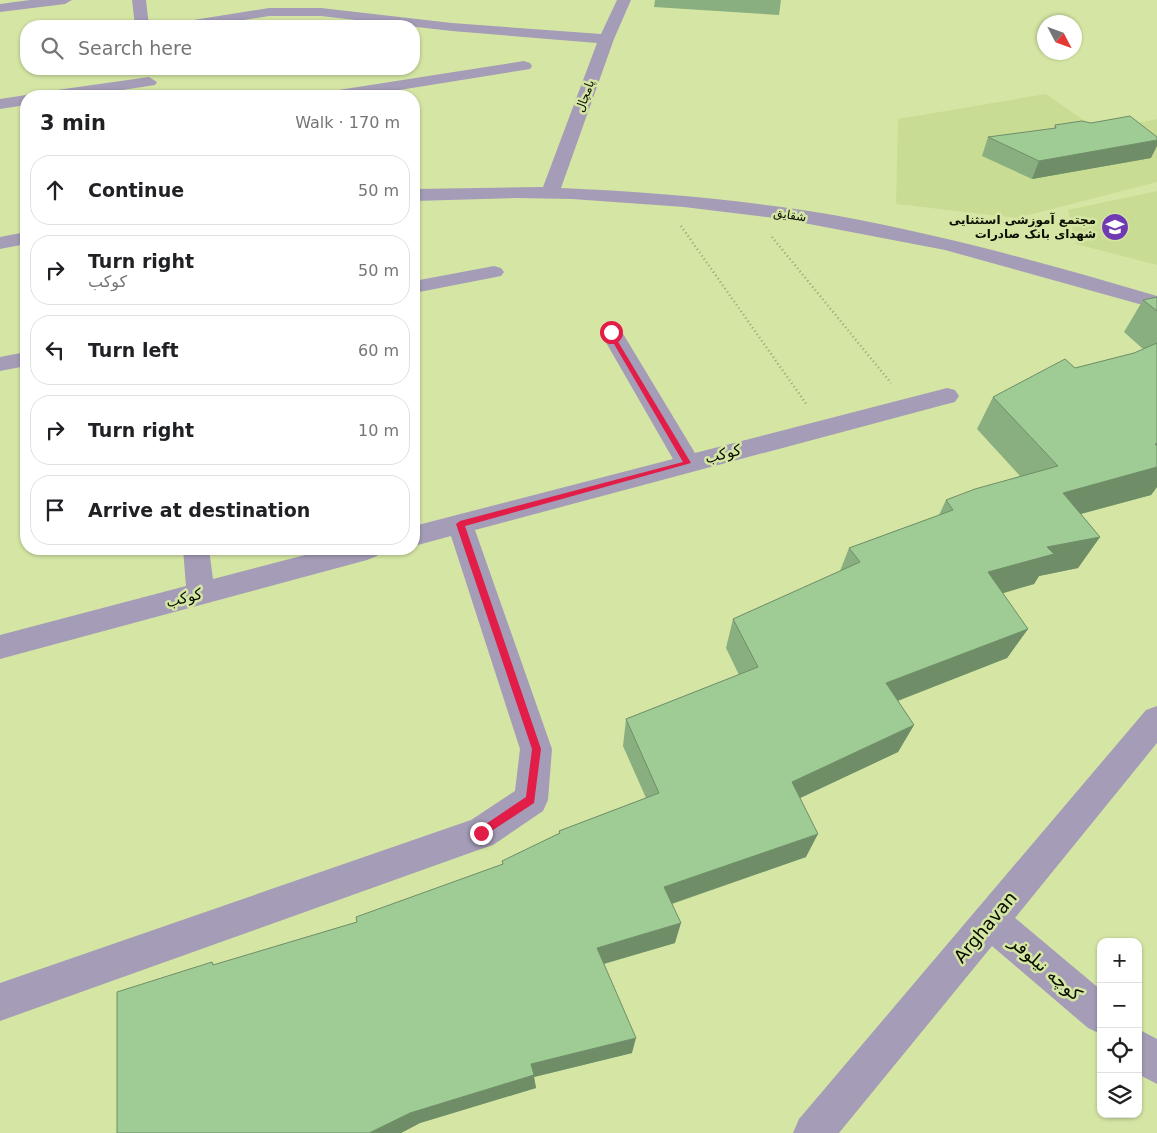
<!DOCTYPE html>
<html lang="en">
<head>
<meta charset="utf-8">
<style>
	body { margin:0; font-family:"DejaVu Sans","Noto Sans Arabic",sans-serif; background:#f6f6f6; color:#202124 }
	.controls { position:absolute; right:15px; bottom:15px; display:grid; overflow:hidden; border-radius:10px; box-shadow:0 1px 4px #0004 }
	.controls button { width:45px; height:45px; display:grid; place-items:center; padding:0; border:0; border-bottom:1px solid #e0e0e0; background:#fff; color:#202124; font:25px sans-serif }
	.compass { position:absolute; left:1037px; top:15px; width:45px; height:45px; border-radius:50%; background:#fff; box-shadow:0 1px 4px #0004; rotate:131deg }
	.stop { position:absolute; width:15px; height:15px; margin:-11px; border:4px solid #e11d48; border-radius:50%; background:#fff }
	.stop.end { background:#e11d48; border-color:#fff; box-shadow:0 1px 5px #0008 }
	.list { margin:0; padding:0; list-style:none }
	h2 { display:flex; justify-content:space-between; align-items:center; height:65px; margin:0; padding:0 20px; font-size:21px }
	h2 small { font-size:16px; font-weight:400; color:#757577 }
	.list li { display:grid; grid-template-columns:32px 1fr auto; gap:15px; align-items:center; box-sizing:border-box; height:70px; margin:0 10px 10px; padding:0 10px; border:1px solid #e0e0e0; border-radius:20px }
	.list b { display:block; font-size:19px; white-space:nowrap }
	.list p { margin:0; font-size:16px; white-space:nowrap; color:#757577 }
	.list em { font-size:16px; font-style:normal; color:#757577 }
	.icon { flex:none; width:28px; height:28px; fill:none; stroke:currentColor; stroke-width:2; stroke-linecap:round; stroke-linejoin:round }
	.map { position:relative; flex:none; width:1157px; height:1133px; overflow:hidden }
	.search { position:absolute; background:#fff; box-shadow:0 1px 4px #0004; left:20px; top:20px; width:400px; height:55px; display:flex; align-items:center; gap:12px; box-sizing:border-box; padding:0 18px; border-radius:20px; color:#757577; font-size:19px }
	.panel { position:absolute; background:#fff; box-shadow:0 1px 4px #0004; left:20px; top:90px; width:400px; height:465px; border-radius:20px }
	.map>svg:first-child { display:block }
	.built { fill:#c9dc93 }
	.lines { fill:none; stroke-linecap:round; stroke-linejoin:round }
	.path { stroke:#96a371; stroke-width:2.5; stroke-dasharray:1 3; stroke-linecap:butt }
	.minor { fill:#a59cb7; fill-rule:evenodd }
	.wall { fill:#89af80 }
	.shaded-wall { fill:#6f8e68 }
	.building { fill:#9fcb95; stroke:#6f8e68 }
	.route { fill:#e11d48 }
	.labels { text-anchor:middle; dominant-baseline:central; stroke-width:5; stroke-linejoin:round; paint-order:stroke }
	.far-street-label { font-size:12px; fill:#090e00; stroke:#d5e6a4 }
	.far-poi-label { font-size:12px; font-weight:bold; fill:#090e00; stroke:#d5e6a4; text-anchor:end }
	.street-label { font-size:15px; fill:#090e00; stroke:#d5e6a4 }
	.near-street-label { font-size:18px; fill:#090e00; stroke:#d5e6a4 }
</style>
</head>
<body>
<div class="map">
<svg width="1157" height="1133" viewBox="0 0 1157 1133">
	<rect width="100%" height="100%" fill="#d5e6a4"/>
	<!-- built -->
	<path class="built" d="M1046,94L1099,131L1157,119V182L1017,218L896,204L898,119Z
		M1157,191V265L1076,244L1068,210Z"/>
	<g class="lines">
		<!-- path -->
		<path class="path" d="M681,226L807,405
			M772,237L891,383"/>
		<!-- minor -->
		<path class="minor" d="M30,0H72L65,4L0,12V4Z
			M132,0H146L149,26H135Z
			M617,0H631L614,39L561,188C654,192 747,200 839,216C947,236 1052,265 1157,296V309L945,250L783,219L684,207L572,199L516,198L414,201V189L543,187L597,43L452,31L321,16H269L207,26H174L181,22L269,8H321L452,23L601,34Z
			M524,61L530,63L532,66L530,69L362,96H324L332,91Z
			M149,77L157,82L155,85L83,96H42L50,91Z
			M26,95L31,96H26V105L0,109V99Z
			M26,232V244L0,249V237Z
			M494,266L501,268L504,272L501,276L414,293V281Z
			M611,325L619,327L622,332L695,453L947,388L955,390L959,396L955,402L947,404L475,530L552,749L548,800L543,811L493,845L481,849L0,1021V983L471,820L515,791L520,749L451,536L414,546V526L673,459L600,332L603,327Z
			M26,352V366L0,371V357Z
			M183,549H209L213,579L328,549H381L377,556L367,560L0,659V635L186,586Z
			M1157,706V743L1015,918L1101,990V1034L1088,1028L992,946L839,1133H793L799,1119L1146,710Z
			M1138,1029L1157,1039V1084L1138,1074Z"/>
	</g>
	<!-- wall -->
	<path class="wall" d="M655,0H781L779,15L654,7Z
		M1055,125L1151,158L1032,179L982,156L988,137L1054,129Z
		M1157,297V487L1151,495L1081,514L1100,537L1078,568L1039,576L1034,584L1002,593L1028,629L1007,658L898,701L914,725L898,752L800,798L806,857L672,904L675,943L604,964L632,1053L534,1077L536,1088L420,1123L401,1133L212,962L215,965L357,922L503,864L559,833V831L646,798L623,746L626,719L739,675L726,648L733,619L840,571L849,548L939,515L946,500L1020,476L977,429L993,397L1075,368L1134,353L1143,349L1124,332L1143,300Z"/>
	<!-- shaded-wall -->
	<path class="shaded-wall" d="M1157,140V146L1151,158L1032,179L1039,161Z
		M1157,443V487L1151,495L1043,524L1063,493Z
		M1100,537L1078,568L1039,576L1034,584L970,603L988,572L1047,547Z
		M1028,629L1007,658L871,711L886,683Z
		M914,725L898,752L781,807L792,782Z
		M818,834L806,857L659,908L664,887Z
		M681,923L675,943L596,966L597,948Z
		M636,1038L632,1053L534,1077L536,1088L420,1123L401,1133H369L410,1113L531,1064Z"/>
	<!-- building -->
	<path class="building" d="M1130,116L1157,137V140L1039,161L988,137L1056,128L1055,125L1082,121L1091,123Z
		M1157,297V311L1143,300Z
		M1157,343V443L1155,444L1157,446V467L1063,493L1100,537L1047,547L1054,554L988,572L1028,629L886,683L914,725L792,782L818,834L664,887L681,923L597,948L636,1038L531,1064L534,1075L410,1113L369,1133H117V992L212,962L213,965L357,922L356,917L503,864L502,861L560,833L559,831L659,793L626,719L758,667L733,619L860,562L849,548L953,510L946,500L975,489L1058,466L993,397L1065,359L1075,368L1134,353Z"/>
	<!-- route -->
	<path class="route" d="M611,330L691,463L465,526L541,749L534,803L481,838L476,833L477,830L526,797L532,749L456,524L460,521L683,462L607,332Z"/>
	<!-- icons -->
	<defs>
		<g id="school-disc" transform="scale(1.4375)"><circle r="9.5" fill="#703bb2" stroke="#d5e6a4"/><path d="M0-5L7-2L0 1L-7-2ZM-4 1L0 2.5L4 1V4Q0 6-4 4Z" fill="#fff"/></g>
	</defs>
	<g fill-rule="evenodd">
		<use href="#school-disc" x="1115" y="227"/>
	</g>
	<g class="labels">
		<!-- far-street labels -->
		<g class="far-street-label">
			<text transform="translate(585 96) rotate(-70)">پامچال</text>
			<text transform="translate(790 215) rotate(9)">شقایق</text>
		</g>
		<!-- far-poi labels -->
		<g class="far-poi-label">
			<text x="1096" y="220">مجتمع آموزشی استثنایی<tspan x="1096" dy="14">شهدای بانک صادرات</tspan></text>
		</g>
		<!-- street labels -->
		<g class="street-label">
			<text transform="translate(723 454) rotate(-15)">کوکب</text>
			<text transform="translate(184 598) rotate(-15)">کوکب</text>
		</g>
		<!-- near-street labels -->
		<g class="near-street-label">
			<text transform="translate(985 927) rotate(-50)">Arghavan</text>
			<text transform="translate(1046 968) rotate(41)">کوچه نیلوفر</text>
		</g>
	</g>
</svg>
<div class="controls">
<button>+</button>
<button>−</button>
<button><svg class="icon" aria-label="locate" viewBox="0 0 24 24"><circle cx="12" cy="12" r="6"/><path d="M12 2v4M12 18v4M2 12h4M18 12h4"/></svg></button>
<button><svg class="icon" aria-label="layers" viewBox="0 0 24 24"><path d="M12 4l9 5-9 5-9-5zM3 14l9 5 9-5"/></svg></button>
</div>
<svg class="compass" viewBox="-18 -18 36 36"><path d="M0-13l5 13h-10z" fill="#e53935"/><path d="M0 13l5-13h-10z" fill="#757577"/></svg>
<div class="stop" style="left:611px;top:332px"></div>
<div class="stop end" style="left:481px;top:833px"></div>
<div class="search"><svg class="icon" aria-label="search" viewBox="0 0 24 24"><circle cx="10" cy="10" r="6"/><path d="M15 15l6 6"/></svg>Search here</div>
<section class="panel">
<h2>3 min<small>Walk · 170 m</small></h2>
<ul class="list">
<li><svg class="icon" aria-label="ahead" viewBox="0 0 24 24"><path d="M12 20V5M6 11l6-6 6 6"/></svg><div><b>Continue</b></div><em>50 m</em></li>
<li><svg class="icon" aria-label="right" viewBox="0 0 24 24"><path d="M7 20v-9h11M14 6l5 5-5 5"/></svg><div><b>Turn right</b><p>کوکب</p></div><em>50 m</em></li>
<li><svg class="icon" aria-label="left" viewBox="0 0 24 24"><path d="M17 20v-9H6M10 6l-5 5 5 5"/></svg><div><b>Turn left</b></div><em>60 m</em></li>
<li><svg class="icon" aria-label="right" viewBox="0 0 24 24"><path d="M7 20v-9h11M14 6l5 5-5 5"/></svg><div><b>Turn right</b></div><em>10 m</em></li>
<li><svg class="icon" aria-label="arrive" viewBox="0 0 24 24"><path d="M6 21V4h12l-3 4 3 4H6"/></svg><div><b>Arrive at destination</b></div></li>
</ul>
</section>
</div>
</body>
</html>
